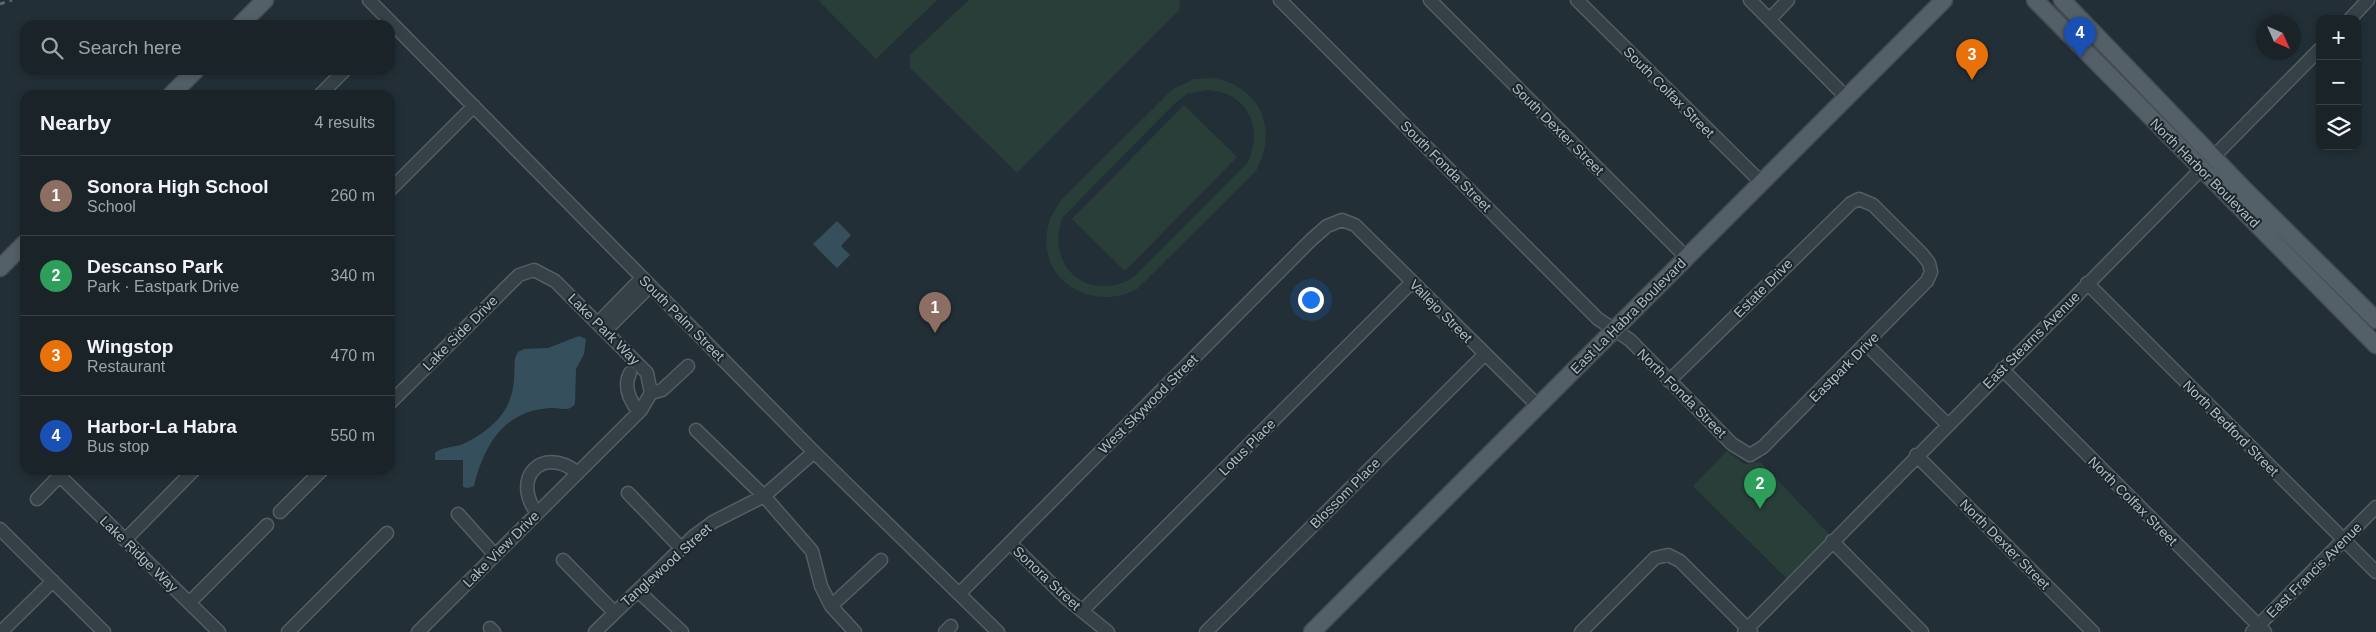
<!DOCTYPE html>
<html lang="en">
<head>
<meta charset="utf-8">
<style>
	body { margin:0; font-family:Arial,sans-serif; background:#232b30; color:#f1f3f6 }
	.controls { position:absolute; right:15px; top:15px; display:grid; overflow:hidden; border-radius:10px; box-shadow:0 2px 8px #0003 }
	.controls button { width:45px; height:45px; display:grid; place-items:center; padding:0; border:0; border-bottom:1px solid #384045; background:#1a2328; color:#f1f3f6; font:25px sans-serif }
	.compass { position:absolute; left:2256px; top:15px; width:45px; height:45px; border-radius:50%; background:#1a2328; box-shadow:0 2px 8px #0003; rotate:135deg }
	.you { position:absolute; left:1310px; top:299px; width:18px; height:18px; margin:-12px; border:4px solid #fff; border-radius:50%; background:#1a73e8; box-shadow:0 0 0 8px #1a73e833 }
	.badge { display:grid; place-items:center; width:32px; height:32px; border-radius:50%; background:#db2777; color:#fff; font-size:16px; font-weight:700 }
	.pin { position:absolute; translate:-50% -41px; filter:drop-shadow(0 1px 2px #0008) }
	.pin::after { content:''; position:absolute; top:26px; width:18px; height:15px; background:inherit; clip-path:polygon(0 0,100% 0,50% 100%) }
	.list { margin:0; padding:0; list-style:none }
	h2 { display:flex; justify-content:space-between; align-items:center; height:65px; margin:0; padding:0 20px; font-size:21px }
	h2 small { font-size:16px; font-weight:400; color:#9fa4a8 }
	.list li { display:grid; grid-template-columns:32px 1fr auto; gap:15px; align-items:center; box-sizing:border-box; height:80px; padding:0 20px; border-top:1px solid #384045 }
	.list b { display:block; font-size:19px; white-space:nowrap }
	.list p { margin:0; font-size:16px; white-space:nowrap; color:#9fa4a8 }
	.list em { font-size:16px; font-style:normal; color:#9fa4a8 }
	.icon { flex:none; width:28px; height:28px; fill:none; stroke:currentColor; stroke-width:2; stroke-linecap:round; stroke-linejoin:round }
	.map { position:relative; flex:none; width:2376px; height:632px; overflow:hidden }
	.search { position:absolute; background:#1a2328; box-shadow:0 2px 8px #0003; left:20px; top:20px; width:375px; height:55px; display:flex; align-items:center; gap:12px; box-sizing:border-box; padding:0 18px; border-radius:15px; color:#9fa4a8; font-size:19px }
	.panel { position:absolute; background:#1a2328; box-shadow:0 2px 8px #0003; left:20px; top:90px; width:375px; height:385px; border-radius:15px }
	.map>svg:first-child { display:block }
	.green { fill:#2a3e39; fill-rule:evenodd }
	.water { fill:#364f5c }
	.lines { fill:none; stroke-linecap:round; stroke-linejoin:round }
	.minor-casing { stroke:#535e64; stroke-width:15 }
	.major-casing { stroke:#424c53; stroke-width:19 }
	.minor { stroke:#354147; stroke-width:12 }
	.major { stroke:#536067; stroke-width:16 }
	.rail { stroke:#59686f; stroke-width:3; stroke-dasharray:5 5; stroke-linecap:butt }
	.labels { text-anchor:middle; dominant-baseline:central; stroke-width:4; stroke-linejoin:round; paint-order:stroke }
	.street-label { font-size:14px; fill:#b0bcc3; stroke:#1b252b }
</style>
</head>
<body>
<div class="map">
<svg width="2376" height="632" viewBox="0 0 2376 632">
	<rect width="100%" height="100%" fill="#222f36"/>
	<!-- green -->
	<path class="green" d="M818,0H937L876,59Z
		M969,0H1180L1179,10L1017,173L910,68V55Z
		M1216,78C1262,90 1278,129 1256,171L1137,289C1095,312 1040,283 1047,233C1048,219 1055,209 1063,198L1173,89L1194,79ZM1206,90C1247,91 1264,127 1248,162L1135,276C1091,306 1043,266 1063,217L1173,105L1187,94Z
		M1184,105L1237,157L1125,271L1072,219Z
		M1727,451L1744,464L1760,462L1830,535L1787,579L1693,486Z"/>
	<!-- water -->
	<path class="water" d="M837,221L851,235L841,246L850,255L837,268L813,244Z
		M579,336L586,339L584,354L576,369L575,404C568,413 560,407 550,408C503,411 484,446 474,486L468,488L463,487V460H435V453C443,446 453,448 463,444C483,435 505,418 511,396C515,384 514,370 515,358L518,352L524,349L548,348Z"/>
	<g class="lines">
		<!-- minor casing -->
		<g class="minor-casing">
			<path id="minor" d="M369,0L814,452L998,632
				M1280,0L1598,319L1630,340L1732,444L1750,455L1763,447L1927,281L1931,272L1929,263L1922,254L1873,205L1859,199L1851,203L1669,381
				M1430,0L1687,258
				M1577,0L1762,183
				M1750,0L1847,98
				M1770,19L1788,0
				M2350,19L2368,0
				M320,95L345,70
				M390,190L474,106
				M2087,283L2376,572
				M598,323L642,278
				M605,331L650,286
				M1866,344L1947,424
				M2002,369L2265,632
				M630,373C623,387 630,401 639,412
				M651,393L662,390L688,366
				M390,403L519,275L534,270L555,281L647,373L651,393L641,410L418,632
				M696,430L764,496L812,551L821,586L831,606L855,632
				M1916,455L2093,632
				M60,476L219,632
				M628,493L681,548
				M37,499L65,470
				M280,512L322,470
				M537,513C511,479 541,445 577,472
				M458,514L495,555
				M0,529L104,632
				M125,540L194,470
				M1832,541L1922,632
				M1010,543L1066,598L1108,632
				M563,560L614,612
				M638,591L682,632
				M959,594L1311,240L1327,226L1342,220L1355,225L1538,406
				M189,603L267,525
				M831,606L881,560
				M1082,611L1412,282
				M490,628L494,632
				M1,632L53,581
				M288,632L387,533
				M595,632L694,536L713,522L764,496L814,452
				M945,632L951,626
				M1206,632L1485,354
				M1581,632L1655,558L1668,555L1680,561L1751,632
				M1744,632L2320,49
				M2252,632L2376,507"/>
		</g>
		<!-- major casing -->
		<g class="major-casing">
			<path id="major" d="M2035,0L2376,345
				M2062,0L2247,192L2376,320
				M240,25L265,0
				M171,95L196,70
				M0,268L25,243
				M1312,632L1944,0"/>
		</g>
		<!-- minor -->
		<use href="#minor" class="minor"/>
		<!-- major -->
		<use href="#major" class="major"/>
		<!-- rail -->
		<path class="rail" d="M0,4L12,0"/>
	</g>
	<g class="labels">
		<!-- street labels -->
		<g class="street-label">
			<text transform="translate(1669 92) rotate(45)">South Colfax Street</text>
			<text transform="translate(1558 129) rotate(45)">South Dexter Street</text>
			<text transform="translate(1446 166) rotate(45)">South Fonda Street</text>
			<text transform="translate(2205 173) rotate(45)">North Harbor Boulevard</text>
			<text transform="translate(1763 288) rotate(-45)">Estate Drive</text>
			<text transform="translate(1441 311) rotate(45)">Vallejo Street</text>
			<text transform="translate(1628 316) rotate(-45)">East La Habra Boulevard</text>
			<text transform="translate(682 318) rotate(45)">South Palm Street</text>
			<text transform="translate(604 329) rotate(45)">Lake Park Way</text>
			<text transform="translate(460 333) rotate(-45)">Lake Side Drive</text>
			<text transform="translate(2031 340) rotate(-45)">East Stearns Avenue</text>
			<text transform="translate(1844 367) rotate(-45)">Eastpark Drive</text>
			<text transform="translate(1682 393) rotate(45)">North Fonda Street</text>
			<text transform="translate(1148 404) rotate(-45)">West Skywood Street</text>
			<text transform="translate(2231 428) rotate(45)">North Bedford Street</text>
			<text transform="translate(1247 447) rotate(-45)">Lotus Place</text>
			<text transform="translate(1345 493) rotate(-45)">Blossom Place</text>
			<text transform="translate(2133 501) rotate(45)">North Colfax Street</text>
			<text transform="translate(2005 544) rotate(45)">North Dexter Street</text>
			<text transform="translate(501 549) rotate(-45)">Lake View Drive</text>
			<text transform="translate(139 554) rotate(44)">Lake Ridge Way</text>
			<text transform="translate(666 565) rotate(-42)">Tanglewood Street</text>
			<text transform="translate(2314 570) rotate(-45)">East Francis Avenue</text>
			<text transform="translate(1047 578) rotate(43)">Sonora Street</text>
		</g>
	</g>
</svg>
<div class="controls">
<button>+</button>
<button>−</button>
<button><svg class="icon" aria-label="layers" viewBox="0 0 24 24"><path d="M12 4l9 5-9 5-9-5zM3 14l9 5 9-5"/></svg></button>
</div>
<svg class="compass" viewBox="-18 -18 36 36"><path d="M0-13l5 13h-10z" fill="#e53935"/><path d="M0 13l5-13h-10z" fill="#9fa4a8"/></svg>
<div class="you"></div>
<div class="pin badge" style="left:935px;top:333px;background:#8d6e63">1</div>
<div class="pin badge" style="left:1760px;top:509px;background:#2e9e5b">2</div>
<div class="pin badge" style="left:1972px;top:80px;background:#e8710a">3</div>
<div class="pin badge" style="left:2080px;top:58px;background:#1a4fb4">4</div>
<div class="search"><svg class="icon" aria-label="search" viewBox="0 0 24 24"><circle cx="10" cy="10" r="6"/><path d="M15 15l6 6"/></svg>Search here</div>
<section class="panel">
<h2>Nearby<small>4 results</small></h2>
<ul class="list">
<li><span class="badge" style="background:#8d6e63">1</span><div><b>Sonora High School</b><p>School</p></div><em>260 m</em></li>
<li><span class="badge" style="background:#2e9e5b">2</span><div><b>Descanso Park</b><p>Park · Eastpark Drive</p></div><em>340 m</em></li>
<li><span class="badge" style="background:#e8710a">3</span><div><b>Wingstop</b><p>Restaurant</p></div><em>470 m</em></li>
<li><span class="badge" style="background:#1a4fb4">4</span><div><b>Harbor-La Habra</b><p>Bus stop</p></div><em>550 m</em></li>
</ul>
</section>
</div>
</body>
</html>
